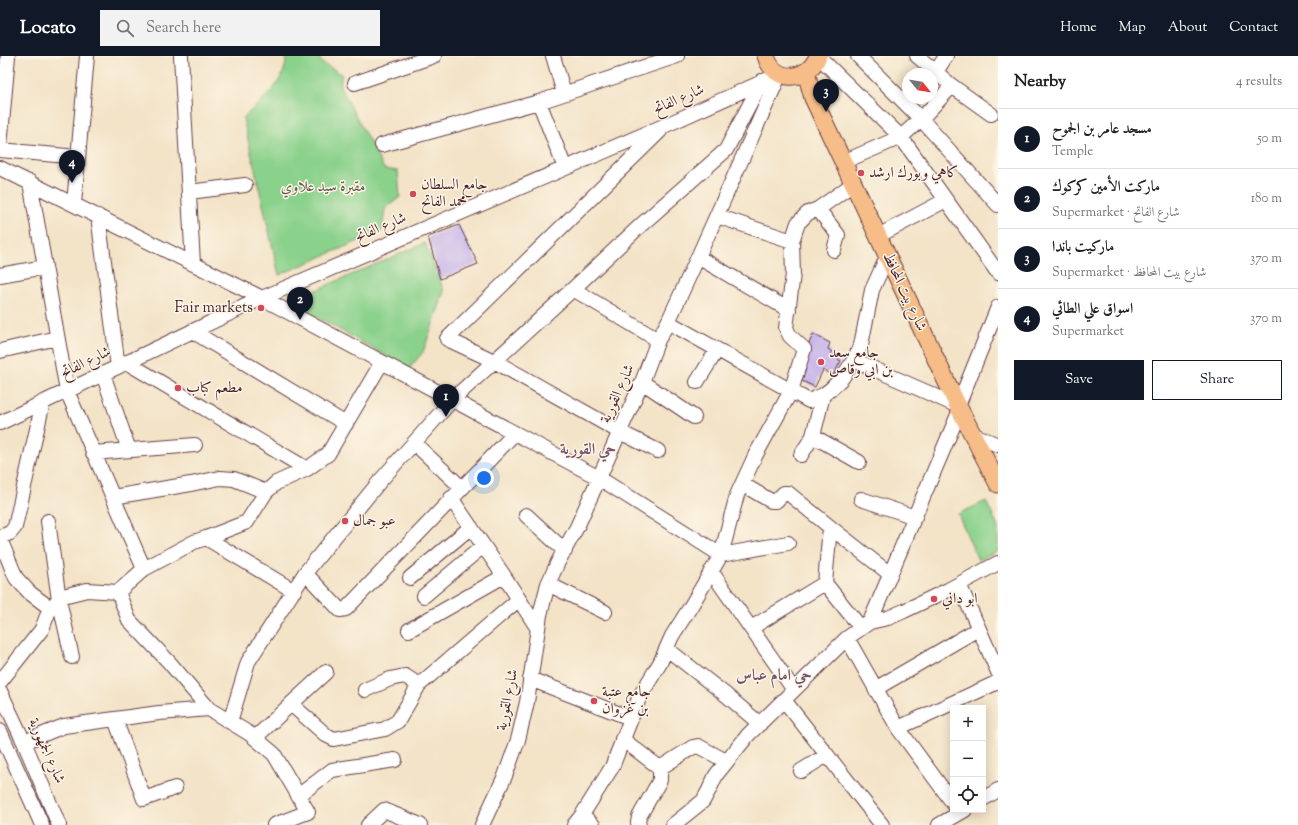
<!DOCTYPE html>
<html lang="en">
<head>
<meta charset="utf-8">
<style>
	body { margin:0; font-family:"Sorts Mill Goudy",Amiri,serif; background:#f2f2f2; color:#222 }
	.controls { position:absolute; right:12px; bottom:12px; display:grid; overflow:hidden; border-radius:0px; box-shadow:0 2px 10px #0003 }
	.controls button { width:36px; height:36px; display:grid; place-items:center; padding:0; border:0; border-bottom:1px solid #e0e0e0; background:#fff; color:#222; font:20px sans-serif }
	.compass { position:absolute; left:902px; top:12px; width:36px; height:36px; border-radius:50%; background:#fff; box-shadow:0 2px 10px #0003; rotate:120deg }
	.you { position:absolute; left:484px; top:422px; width:14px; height:14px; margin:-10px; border:3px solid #fff; border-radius:50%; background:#1a73e8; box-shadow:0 0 0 6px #1a73e833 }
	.badge { display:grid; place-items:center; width:26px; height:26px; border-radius:50%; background:#111827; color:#fff; font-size:13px; font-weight:700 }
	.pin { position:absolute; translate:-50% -33px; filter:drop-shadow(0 1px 2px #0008) }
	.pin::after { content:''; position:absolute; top:21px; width:14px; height:12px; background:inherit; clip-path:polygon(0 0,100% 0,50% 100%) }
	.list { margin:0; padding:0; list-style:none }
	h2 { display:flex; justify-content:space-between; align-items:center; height:52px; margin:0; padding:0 16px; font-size:17px }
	h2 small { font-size:13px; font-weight:400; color:#767676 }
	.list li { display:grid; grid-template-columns:26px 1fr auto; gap:12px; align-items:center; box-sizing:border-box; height:60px; padding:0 16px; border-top:1px solid #e0e0e0 }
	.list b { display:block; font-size:15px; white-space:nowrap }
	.list p { margin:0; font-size:13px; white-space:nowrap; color:#767676 }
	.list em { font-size:13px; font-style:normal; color:#767676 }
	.actions { display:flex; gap:8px; padding:12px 16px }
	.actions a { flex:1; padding:9px 0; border:1px solid #111827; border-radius:0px; text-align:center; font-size:14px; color:#111827 }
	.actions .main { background:#111827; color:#fff }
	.icon { flex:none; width:22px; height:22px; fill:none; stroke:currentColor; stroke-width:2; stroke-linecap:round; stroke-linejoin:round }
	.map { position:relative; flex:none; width:998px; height:769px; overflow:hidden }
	header { display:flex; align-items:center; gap:24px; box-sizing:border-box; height:56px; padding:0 20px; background:#111827; color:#fff }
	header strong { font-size:19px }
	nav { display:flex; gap:22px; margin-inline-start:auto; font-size:14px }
	.search { width:280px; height:36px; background:#f2f2f2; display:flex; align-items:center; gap:10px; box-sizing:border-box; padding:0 14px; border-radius:0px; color:#767676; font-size:15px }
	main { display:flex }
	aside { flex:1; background:#fff }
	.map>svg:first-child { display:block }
	.green { fill:#8ad18b; stroke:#6a785b }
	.building { fill:#c0aceb }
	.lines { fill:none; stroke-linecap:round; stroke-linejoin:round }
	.minor-casing { stroke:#633c42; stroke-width:16 }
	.major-casing { stroke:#633c42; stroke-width:19 }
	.minor { stroke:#fff; stroke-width:14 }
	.major { stroke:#f7bd88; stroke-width:17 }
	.poi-dot { fill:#d1495b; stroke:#fcf5e5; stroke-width:1.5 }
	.labels { text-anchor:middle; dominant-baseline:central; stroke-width:3; stroke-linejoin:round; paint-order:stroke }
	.street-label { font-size:15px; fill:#4a1f2b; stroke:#fcf5e5 }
	.poi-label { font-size:15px; fill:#4a1f2b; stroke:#fcf5e5; text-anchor:start }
	.park-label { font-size:15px; fill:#5d5448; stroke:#fcf5e5 }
	.neighbourhood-label { font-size:16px; font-weight:bold; fill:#73506e; stroke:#fcf5e5 }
</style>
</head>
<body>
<header>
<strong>Locato</strong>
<div class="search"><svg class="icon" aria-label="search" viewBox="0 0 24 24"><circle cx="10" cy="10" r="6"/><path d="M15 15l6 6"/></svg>Search here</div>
<nav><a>Home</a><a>Map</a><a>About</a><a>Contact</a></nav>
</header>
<main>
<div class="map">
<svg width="998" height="769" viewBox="0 0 998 769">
	<rect width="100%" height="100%" fill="#fcf5e5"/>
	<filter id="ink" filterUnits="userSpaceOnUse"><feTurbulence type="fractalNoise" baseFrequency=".025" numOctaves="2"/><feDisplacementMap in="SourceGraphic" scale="8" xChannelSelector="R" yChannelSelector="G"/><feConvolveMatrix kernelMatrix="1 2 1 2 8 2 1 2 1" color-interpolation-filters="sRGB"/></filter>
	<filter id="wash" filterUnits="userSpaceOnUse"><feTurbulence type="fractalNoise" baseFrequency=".012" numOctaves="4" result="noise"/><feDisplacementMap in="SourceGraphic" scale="16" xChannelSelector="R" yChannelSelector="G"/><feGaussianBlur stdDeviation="0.9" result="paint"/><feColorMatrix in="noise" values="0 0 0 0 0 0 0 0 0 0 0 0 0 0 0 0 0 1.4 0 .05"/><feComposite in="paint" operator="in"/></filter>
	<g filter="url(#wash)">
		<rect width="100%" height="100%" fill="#f3e3c7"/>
		<!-- green -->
		<path class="green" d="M286,0H318L322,7L342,18L340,30L384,113L398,115L400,141L385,153L382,175L279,219L243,62C260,46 288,25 286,0Z
			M425,187L444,235L439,251L423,296L409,313L303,253L300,241Z
			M986,445L998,471V495L978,504L958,458Z"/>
		<g id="blocks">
			<!-- building -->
			<path class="building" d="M459,169L478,208L440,223L428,181Z
				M813,278L830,287L828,293L832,296L830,299L841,305L833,319L823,314L815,331L802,325L806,313L801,307Z"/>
		</g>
	</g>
	<g filter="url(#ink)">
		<use href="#blocks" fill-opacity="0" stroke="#633c42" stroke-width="1"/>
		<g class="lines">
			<!-- minor casing -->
			<g class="minor-casing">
				<path id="minor" d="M181,0L193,208
					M553,0L564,37
					M818,0L901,81L998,217
					M858,0L921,63L998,149
					M917,0L952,30L991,58
					M936,16L946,0
					M355,27L434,0
					M539,46L565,112
					M382,89L539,46L677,0
					M0,90L8,0
					M0,94L78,101
					M843,106L901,81L921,63L952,30
					M0,112L262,242L599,422L721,499L788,487
					M30,126L67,335L144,513
					M189,136L245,129
					M74,148L87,0
					M818,153L838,179L834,194
					M98,160L118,311
					M717,160L792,185
					M878,180L946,144
					M698,201L789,254
					M0,219L45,211
					M573,233L658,284
					M668,266L809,345L823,339L831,333L842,322L854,304L861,289L872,234L887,201
					M192,275L346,368
					M0,295L57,282
					M854,304L958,350L998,251
					M126,306L307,413
					M103,318L129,394
					M642,326L694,361
					M697,326L717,294
					M0,367L262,242L666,69L780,18
					M972,378L998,389
					M813,380L859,406
					M414,387L462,432
					M658,395L620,376L494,305L447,283L660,75
					M93,397L195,389
					M801,399L813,380L823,339
					M742,428L771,445H776L784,437H788L830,471
					M113,441L191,428L220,422L234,423L266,436
					M451,442L504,520L538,573
					M861,443L915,461
					M526,459L565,495
					M48,465L59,544L72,601
					M0,481L10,477L15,471L43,346
					M206,482L294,535
					M0,483L16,522L30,537L50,552
					M711,515L794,634
					M305,517L340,554L346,553L515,377
					M410,522L471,471
					M548,528L605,556
					M959,528L998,616
					M118,536L144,513L194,486L206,482L247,466L266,436L276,427L307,413L328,398L382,306
					M424,540L483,490
					M870,566L960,354
					M751,572L825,527
					M861,572L825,527L830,471L890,518
					M409,574L504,520
					M847,582L898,672L953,747
					M667,593L726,639L760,668
					M530,623L630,662
					M0,626L42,573L50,552L63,540L87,534L118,536L129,564L169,606L209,653L250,678L274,698L308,756L274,769
					M875,633L978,573
					M365,634L390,623L405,620L419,629
					M0,635L24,686L59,769
					M784,644L882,769
					M291,648L326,616
					M115,663L144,743L175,732
					M230,666L248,606L305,517L380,425L452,344L573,233L641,169L726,94L762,25
					M898,672L998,626
					M0,675L42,769
					M255,682L291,648L326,679L334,683L385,673L398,665L419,629L518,544
					M622,683L660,712L693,691L698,690L726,705
					M24,686L64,670L159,657L209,653
					M801,715L827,699
					M298,740L332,714L395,704
					M983,743L998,734
					M368,769L384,754L420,769
					M482,769L505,720L518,684L527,646L540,559L548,528L558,506L577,471L642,326L658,284L668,266L698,201L780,18
					M574,769L582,759
					M593,769L582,759L612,711L640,640L660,607L672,580L691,550L721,499L737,439L755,400L791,335L804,293L790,280L786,272L793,218L792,185L798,167L808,157L818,153L853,128
					M639,769L638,767L639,761L660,724V712
					M673,769L703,745L709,734L716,719L748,679L847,582L870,566L888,562L904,555L948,534L998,507
					M939,769L965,754"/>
			</g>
			<!-- major casing -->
			<g class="major-casing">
				<path id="major" d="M766,0C774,28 808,26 818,0
					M806,16L813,42L958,350L998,428"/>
			</g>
			<!-- minor -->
			<use href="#minor" class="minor"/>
			<!-- major -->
			<use href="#major" class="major"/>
		</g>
	</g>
	<!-- markers -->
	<g class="poi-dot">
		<circle cx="861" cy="117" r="4"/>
		<circle cx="413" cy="138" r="4"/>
		<circle cx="261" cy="252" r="4"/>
		<circle cx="821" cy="306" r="4"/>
		<circle cx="178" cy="332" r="4"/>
		<circle cx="345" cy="465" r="4"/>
		<circle cx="934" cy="543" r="4"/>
		<circle cx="594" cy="645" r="4"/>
	</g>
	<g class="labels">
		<!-- street labels -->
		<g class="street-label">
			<text transform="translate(679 44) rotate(-24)">شارع الفاتح</text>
			<text transform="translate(381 172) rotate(-23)">شارع الفاتح</text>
			<text transform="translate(904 236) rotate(65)">شارع بيت المحافظ</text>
			<text transform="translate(86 307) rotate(-26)">شارع الفاتح</text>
			<text transform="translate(618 338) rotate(-66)">شارع القورية</text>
			<text transform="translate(508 644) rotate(-79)">شارع القورية</text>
			<text transform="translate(46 695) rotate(66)">شارع الجمهورية</text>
		</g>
		<!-- poi labels -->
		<g class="poi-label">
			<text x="869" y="117">كاهي وبورك ارشد</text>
			<text x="421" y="129">جامع السلطان<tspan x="421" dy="17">محمد الفاتح</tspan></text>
			<text x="253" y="252" text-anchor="end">Fair markets</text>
			<text x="829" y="297">جامع سعد<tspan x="829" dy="17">بن ابي وقاص</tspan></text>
			<text x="186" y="332">مطعم كباب</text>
			<text x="353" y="465">عبو جمال</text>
			<text x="942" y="543">ابو داني</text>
			<text x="602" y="636">جامع عتبة<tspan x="602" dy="17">بن غزوان</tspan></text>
		</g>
		<!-- park labels -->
		<g class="park-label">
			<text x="323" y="131">مقبرة سيد علاوي</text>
		</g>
		<!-- neighbourhood labels -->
		<g class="neighbourhood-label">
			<text x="588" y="394">حي القورية</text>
			<text x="774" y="620">حي امام عباس</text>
		</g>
	</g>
</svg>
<div class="controls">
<button>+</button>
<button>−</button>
<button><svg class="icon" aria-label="locate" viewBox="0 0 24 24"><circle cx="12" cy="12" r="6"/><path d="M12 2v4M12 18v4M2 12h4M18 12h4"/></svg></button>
</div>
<svg class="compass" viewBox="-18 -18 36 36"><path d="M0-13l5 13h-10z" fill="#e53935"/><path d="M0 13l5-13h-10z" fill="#767676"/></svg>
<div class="you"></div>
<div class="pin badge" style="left:446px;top:361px">1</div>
<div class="pin badge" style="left:300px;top:264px">2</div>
<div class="pin badge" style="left:826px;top:56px">3</div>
<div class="pin badge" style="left:72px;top:127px">4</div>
</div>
<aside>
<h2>Nearby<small>4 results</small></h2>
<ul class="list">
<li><span class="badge">1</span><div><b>مسجد عامر بن الجموح</b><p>Temple</p></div><em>50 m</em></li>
<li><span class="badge">2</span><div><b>ماركت الأمين كركوك</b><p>Supermarket · شارع الفاتح</p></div><em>180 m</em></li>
<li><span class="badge">3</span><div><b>ماركيت باندا</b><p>Supermarket · شارع بيت المحافظ</p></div><em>370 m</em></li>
<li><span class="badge">4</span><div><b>اسواق علي الطائي</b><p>Supermarket</p></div><em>370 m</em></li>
</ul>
<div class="actions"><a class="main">Save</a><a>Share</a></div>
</aside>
</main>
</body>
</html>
